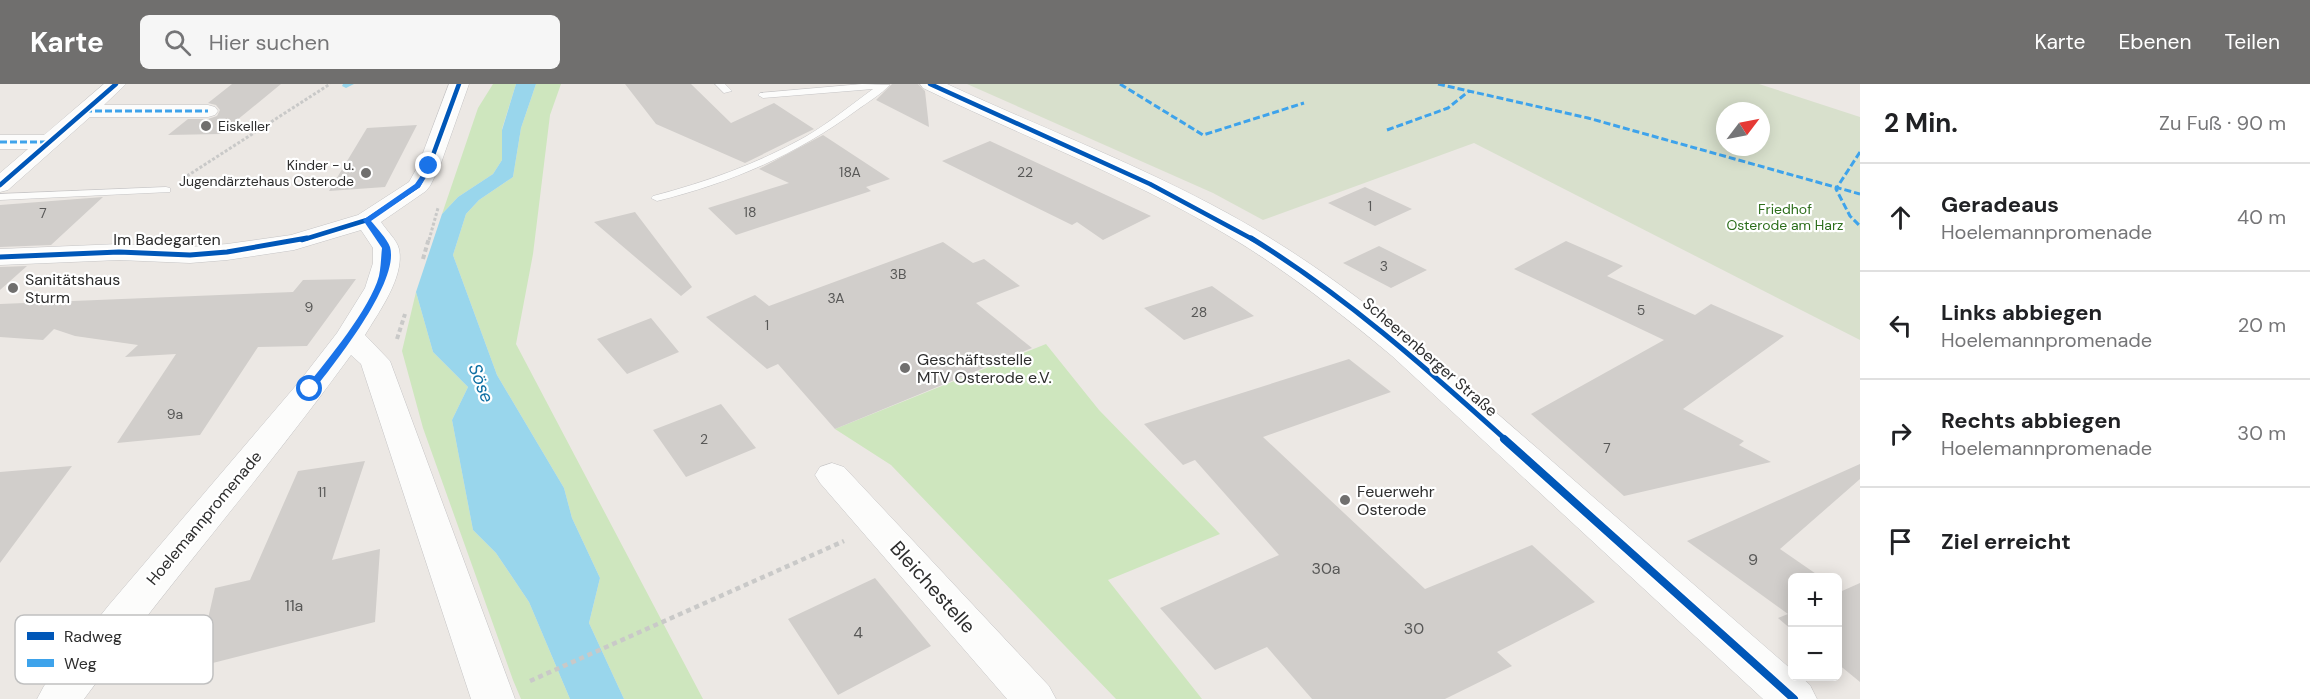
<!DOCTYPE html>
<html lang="de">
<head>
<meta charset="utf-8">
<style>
	body { margin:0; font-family:"DM Sans",sans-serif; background:#f6f6f6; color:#202124 }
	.controls { position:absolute; right:18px; bottom:18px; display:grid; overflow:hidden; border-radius:9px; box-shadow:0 3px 15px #0003 }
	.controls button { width:54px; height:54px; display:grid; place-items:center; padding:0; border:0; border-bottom:2px solid #e0e0e0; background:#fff; color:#202124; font:30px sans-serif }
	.compass { position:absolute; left:1716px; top:18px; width:54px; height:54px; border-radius:50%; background:#fff; box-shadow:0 3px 15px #0003; rotate:58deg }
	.stop { position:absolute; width:18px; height:18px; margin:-14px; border:4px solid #1a73e8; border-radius:50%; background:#fff }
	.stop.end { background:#1a73e8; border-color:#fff; box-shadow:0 2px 6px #0008 }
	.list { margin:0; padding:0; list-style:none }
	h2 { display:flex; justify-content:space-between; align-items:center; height:78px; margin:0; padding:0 24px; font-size:26px }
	h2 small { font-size:20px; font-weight:400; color:#757577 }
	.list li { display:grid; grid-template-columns:39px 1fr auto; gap:18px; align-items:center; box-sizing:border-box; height:108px; padding:0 24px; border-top:2px solid #e0e0e0 }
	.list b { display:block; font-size:22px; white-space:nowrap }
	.list p { margin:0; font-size:20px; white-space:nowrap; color:#757577 }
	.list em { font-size:20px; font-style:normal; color:#757577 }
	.icon { flex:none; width:33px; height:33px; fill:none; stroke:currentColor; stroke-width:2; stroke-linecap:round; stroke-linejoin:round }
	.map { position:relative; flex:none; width:1860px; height:615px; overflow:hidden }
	header { display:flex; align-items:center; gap:36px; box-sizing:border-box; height:84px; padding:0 30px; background:#706f6e; color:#fff }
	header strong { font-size:28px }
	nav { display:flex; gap:33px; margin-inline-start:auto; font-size:21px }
	.search { width:420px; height:54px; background:#f6f6f6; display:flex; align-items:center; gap:15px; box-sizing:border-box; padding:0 21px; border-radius:9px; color:#757577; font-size:22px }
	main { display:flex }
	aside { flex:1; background:#fff }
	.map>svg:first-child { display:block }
	.green { fill:#cee6be }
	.cemetery { fill:#d8e0cc; fill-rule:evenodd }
	.water { fill:#99d6ec }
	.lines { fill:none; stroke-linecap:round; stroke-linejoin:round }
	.stream { fill:#99d6ec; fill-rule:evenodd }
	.building { fill:#d1cecb }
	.service-casing { stroke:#c5c4c5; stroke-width:1 }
	.minor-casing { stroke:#c5c4c5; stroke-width:1 }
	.secondary-casing { stroke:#c5c4c5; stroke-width:1 }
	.path-far2 { stroke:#c9c9c8; stroke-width:3; stroke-dasharray:3 2; stroke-linecap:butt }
	.path-far1 { stroke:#c9c9c8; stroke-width:4; stroke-dasharray:4.5 3; stroke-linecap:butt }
	.path { stroke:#c9c9c8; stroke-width:4.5; stroke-dasharray:5 4; stroke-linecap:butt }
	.service { fill:#fcfcfb; fill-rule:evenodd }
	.minor { fill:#fcfcfb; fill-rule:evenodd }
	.secondary { fill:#fcfcfb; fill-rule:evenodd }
	.quiet { stroke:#3ea3eb; stroke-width:3; stroke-dasharray:7 3; stroke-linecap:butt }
	.cycleway-far2-casing { stroke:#fff; stroke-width:8 }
	.cycleway-far1-casing { stroke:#fff; stroke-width:9 }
	.cycleway-casing { stroke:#fff; stroke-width:11 }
	.cycleway-far2 { stroke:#0057b8; stroke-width:4.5 }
	.cycleway-far1 { stroke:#0057b8; stroke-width:5 }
	.cycleway { stroke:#0057b8; stroke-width:8 }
	.route { fill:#1a73e8 }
	.poi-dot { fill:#706f6e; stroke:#fff; stroke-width:2 }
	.labels { text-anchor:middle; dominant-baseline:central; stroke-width:4.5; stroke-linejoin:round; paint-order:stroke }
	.far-poi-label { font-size:14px; fill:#2e2e2e; stroke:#fff; text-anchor:start }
	.number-label { font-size:14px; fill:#585857 }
	.far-park-label { font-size:14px; fill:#2c6e1b; stroke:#fff }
	.street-label { font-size:16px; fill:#2e2e2e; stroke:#fff }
	.poi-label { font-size:16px; fill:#2e2e2e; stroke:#fff; text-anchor:start }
	.near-number-label { font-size:16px; fill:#585857 }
	.water-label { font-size:18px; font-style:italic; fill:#0d6fa3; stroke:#fff }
	.near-street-label { font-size:20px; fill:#2e2e2e; stroke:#fff }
	.key { fill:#fff; stroke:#c0c0c0; stroke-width:1.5 }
	.key-label { font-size:16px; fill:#2e2e2e }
</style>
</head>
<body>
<header>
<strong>Karte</strong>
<div class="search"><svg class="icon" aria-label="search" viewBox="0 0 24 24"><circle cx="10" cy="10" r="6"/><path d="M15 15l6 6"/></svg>Hier suchen</div>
<nav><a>Karte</a><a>Ebenen</a><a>Teilen</a></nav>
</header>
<main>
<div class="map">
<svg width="1860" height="615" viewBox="0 0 1860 615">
	<rect width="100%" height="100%" fill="#ece8e4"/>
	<!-- green -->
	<path class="green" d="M493,0H516L502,45V76L493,90L458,113L442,130L478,24Z
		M536,0H561L550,31L533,170L516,260L703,615H624L589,539L600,494L572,434L564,404L497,291L453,171L466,130L479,116L513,93L521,44Z
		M416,208L433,268L468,303L452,336L473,446L496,469L529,518L570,615H521L513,596L423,344L402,267Z
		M1046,260L1099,326L1220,450L1108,496L1202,615H1116L891,381L835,345Z"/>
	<!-- cemetery -->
	<path class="cemetery" d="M967,0H1759L1860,33V256L1474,59L1263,136L1213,109ZM1725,27H1761V63H1725Z"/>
	<!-- water -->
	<path class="water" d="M516,0H536L521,44L513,93L479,116L466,130L453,171L497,291L564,404L572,434L600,494L589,539L624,615H570L529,518L496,469L473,446L452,336L468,303L433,268L416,208L442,130L458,113L493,90L502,76V46Z"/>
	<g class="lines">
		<!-- stream -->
		<path class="stream" d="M343,0H354L346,4L342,2Z"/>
	</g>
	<!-- building -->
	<path class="building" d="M232,0H281L220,50L168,51L188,35H208L217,32L220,26L216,21L208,19Z
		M625,0H691L731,39L774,19L814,45L745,79L656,40Z
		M892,0H918L925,7L929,43L876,16Z
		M417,41L385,103L329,107L367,44Z
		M823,51L890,95L866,103L871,107L736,151L708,124L789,99L759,85Z
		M990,57L1151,132L1103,156L1077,138L1072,141L942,77Z
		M1365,103L1412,125L1375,142L1328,119Z
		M103,113L51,161L0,163V121Z
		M635,128L692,203L681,212L594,138Z
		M1566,157L1623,182L1607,192L1695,231L1711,220L1784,252L1683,325L1744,357L1739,361L1771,378L1624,412L1531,330L1664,256L1514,185Z
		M943,158L973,179L984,175L1020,202L976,219L1032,264L835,345L778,280L767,285L706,233L755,211L769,222Z
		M1379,162L1427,186L1391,204L1343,179Z
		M27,182L0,206V183Z
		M356,195L307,262L258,263L200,351L117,359L176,270L125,273L138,261L75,252L54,245L43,256L0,253V220L293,208L303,196Z
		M1212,202L1254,232L1184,256L1144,224Z
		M651,234L679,268L627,290L597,255Z
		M1349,275L1391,308L1263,353L1425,505L1532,461L1595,518L1497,568L1512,582L1445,615H1312L1267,563L1215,586L1160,524L1279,471L1195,376L1183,381L1144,340Z
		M721,320L756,364L686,393L653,346Z
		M365,377L332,476L380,465L375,538L197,583L215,504L250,496L298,387Z
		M1860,380V395L1780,465L1822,494H1792V546L1778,534L1788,530L1687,457Z
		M72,382L0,479V388Z
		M875,494L931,562L838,611L788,535Z
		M1860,499V598L1838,580V504L1842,507Z"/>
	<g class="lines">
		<!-- service casing -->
		<g class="service-casing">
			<path id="service" d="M715,0H725L732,7L724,9Z
				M862,0L890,1C880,11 868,18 857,26C796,71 730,99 657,117L651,114L653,112C706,98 757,80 805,53C829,39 851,21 873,5L763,14L758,11L760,9Z
				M166,103L170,104V108L0,116V110Z"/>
		</g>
		<!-- minor casing -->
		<g class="minor-casing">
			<path id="minor" d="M104,0H126L104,21H208L215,23L218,27L215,31L208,33H90L8,106L0,108V89L28,65H0V51H44Z
				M449,0H469L440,82L430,102L426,107L381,138C386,146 397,156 399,165C405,193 378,229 365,251L390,277L515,615H471L361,280L351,271C266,388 170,498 84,615H37L44,602L109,521L299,298L337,249L365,204L373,179V164L361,146L294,166L227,176L190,179L119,176L0,181V165L119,160L190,163L227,160L291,151L358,131L409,98L418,82Z
				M832,379L844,383L1049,602L1056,615H1007L820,399L815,391L820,383Z"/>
		</g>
		<!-- secondary casing -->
		<g class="secondary-casing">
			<path id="secondary" d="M920,0H947C1061,53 1182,96 1289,166C1378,223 1457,295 1537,364C1622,438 1707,512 1792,586V592H1800L1810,601L1817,615H1763L1392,272C1339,228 1286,186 1227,151C1130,93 1024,53 923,4Z"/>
		</g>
		<!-- path-far2 -->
		<path class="path-far2" d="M187,92L330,0
			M429,156L438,124"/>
		<!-- path-far1 -->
		<path class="path-far1" d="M423,175L429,154
			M397,255L405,230"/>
		<!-- path -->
		<path class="path" d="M530,597L844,457"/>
		<!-- service -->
		<use href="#service" class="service"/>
		<!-- minor -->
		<use href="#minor" class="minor"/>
		<!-- secondary -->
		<use href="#secondary" class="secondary"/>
		<!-- quiet -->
		<path class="quiet" d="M1120,0L1203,51L1304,19
			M1438,0L1588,34L1860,110
			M85,27H208
			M1387,46L1448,24L1469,7
			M0,58H49
			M1860,68L1836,105L1850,132L1860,142"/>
		<!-- cycleway-far2 casing -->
		<g class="cycleway-far2-casing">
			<path id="cycleway-far2" d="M930,0L1150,100L1254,156
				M0,101L116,0
				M302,156L367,136L418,102L429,82L459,0"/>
		</g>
		<!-- cycleway-far1 casing -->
		<g class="cycleway-far1-casing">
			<path id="cycleway-far1" d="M1251,154C1344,211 1425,283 1506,356
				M0,173L119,168L190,171L227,168L307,154"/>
		</g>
		<!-- cycleway casing -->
		<g class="cycleway-casing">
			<path id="cycleway" d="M1504,355L1794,615"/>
		</g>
		<!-- cycleway-far2 -->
		<use href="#cycleway-far2" class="cycleway-far2"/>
		<!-- cycleway-far1 -->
		<use href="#cycleway-far1" class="cycleway-far1"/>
		<!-- cycleway -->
		<use href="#cycleway" class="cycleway"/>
	</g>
	<!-- route -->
	<path class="route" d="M429,80L433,82L420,103L371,137C377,144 387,155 390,163C400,198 334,280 313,307H306V303C328,275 370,225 379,192C381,183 381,173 382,164L363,136L415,100Z"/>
	<!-- markers -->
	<g class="poi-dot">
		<circle cx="206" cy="42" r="6"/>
		<circle cx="366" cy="89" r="6"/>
		<circle cx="13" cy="204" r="6"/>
		<circle cx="905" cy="284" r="6"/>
		<circle cx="1345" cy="416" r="6"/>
	</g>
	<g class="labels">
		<!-- far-poi labels -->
		<g class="far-poi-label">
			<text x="218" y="42">Eiskeller</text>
			<text x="354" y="81" text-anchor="end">Kinder - u.<tspan x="354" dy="16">Jugendärztehaus Osterode</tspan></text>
		</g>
		<!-- number labels -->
		<g class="number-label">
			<text x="850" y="88">18A</text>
			<text x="1025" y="88">22</text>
			<text x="1370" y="122">1</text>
			<text x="750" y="128">18</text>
			<text x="43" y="129">7</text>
			<text x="1384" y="182">3</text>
			<text x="898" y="190">3B</text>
			<text x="836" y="214">3A</text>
			<text x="309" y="223">9</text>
			<text x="1641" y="226">5</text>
			<text x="1199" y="228">28</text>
			<text x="767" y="241">1</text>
			<text x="175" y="330">9a</text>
			<text x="704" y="355">2</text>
			<text x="1607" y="364">7</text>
			<text x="322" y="408">11</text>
		</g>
		<!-- far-park labels -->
		<g class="far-park-label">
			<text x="1785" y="125">Friedhof<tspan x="1785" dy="16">Osterode am Harz</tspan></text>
		</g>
		<!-- street labels -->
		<g class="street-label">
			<text x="167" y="155">Im Badegarten</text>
			<text transform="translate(1430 273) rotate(41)">Scheerenberger Straße</text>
			<text transform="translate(204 434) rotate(-50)">Hoelemannpromenade</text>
		</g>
		<!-- poi labels -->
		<g class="poi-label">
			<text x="25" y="195">Sanitätshaus<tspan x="25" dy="18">Sturm</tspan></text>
			<text x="917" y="275">Geschäftsstelle<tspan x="917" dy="18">MTV Osterode e.V.</tspan></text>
			<text x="1357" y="407">Feuerwehr<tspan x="1357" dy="18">Osterode</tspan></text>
		</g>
		<!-- near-number labels -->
		<g class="near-number-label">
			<text x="1753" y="475">9</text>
			<text x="1326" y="484">30a</text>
			<text x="294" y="521">11a</text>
			<text x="1414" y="544">30</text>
			<text x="858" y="548">4</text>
		</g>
		<!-- water labels -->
		<g class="water-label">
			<text transform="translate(481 299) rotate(69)">Söse</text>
		</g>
		<!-- near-street labels -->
		<g class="near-street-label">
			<text transform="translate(933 503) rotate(48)">Bleichestelle</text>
		</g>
	</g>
	<!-- legend -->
	<rect x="15" y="531" width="198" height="69" rx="9" class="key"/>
	<rect x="27" y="548" width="27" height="8" fill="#0057b8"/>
	<rect x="27" y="575" width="27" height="8" fill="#3ea3eb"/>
	<g class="key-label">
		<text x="64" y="558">Radweg</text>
		<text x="64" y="585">Weg</text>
	</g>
</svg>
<div class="controls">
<button>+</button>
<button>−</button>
</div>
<svg class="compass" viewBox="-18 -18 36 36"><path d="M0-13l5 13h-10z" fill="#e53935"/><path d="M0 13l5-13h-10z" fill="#757577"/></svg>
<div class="stop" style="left:310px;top:305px"></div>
<div class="stop end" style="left:429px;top:82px"></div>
</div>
<aside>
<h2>2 Min.<small>Zu Fuß · 90 m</small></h2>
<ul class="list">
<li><svg class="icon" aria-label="ahead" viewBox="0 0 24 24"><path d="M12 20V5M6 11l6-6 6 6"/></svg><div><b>Geradeaus</b><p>Hoelemannpromenade</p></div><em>40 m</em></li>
<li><svg class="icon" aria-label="left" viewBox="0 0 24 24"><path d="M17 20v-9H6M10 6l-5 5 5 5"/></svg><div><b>Links abbiegen</b><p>Hoelemannpromenade</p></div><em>20 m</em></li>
<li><svg class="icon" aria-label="right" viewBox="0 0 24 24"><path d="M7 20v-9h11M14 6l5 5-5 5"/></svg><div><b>Rechts abbiegen</b><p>Hoelemannpromenade</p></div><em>30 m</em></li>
<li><svg class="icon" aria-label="arrive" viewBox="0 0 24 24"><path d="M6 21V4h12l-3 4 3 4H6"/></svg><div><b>Ziel erreicht</b></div></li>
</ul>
</aside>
</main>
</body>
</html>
